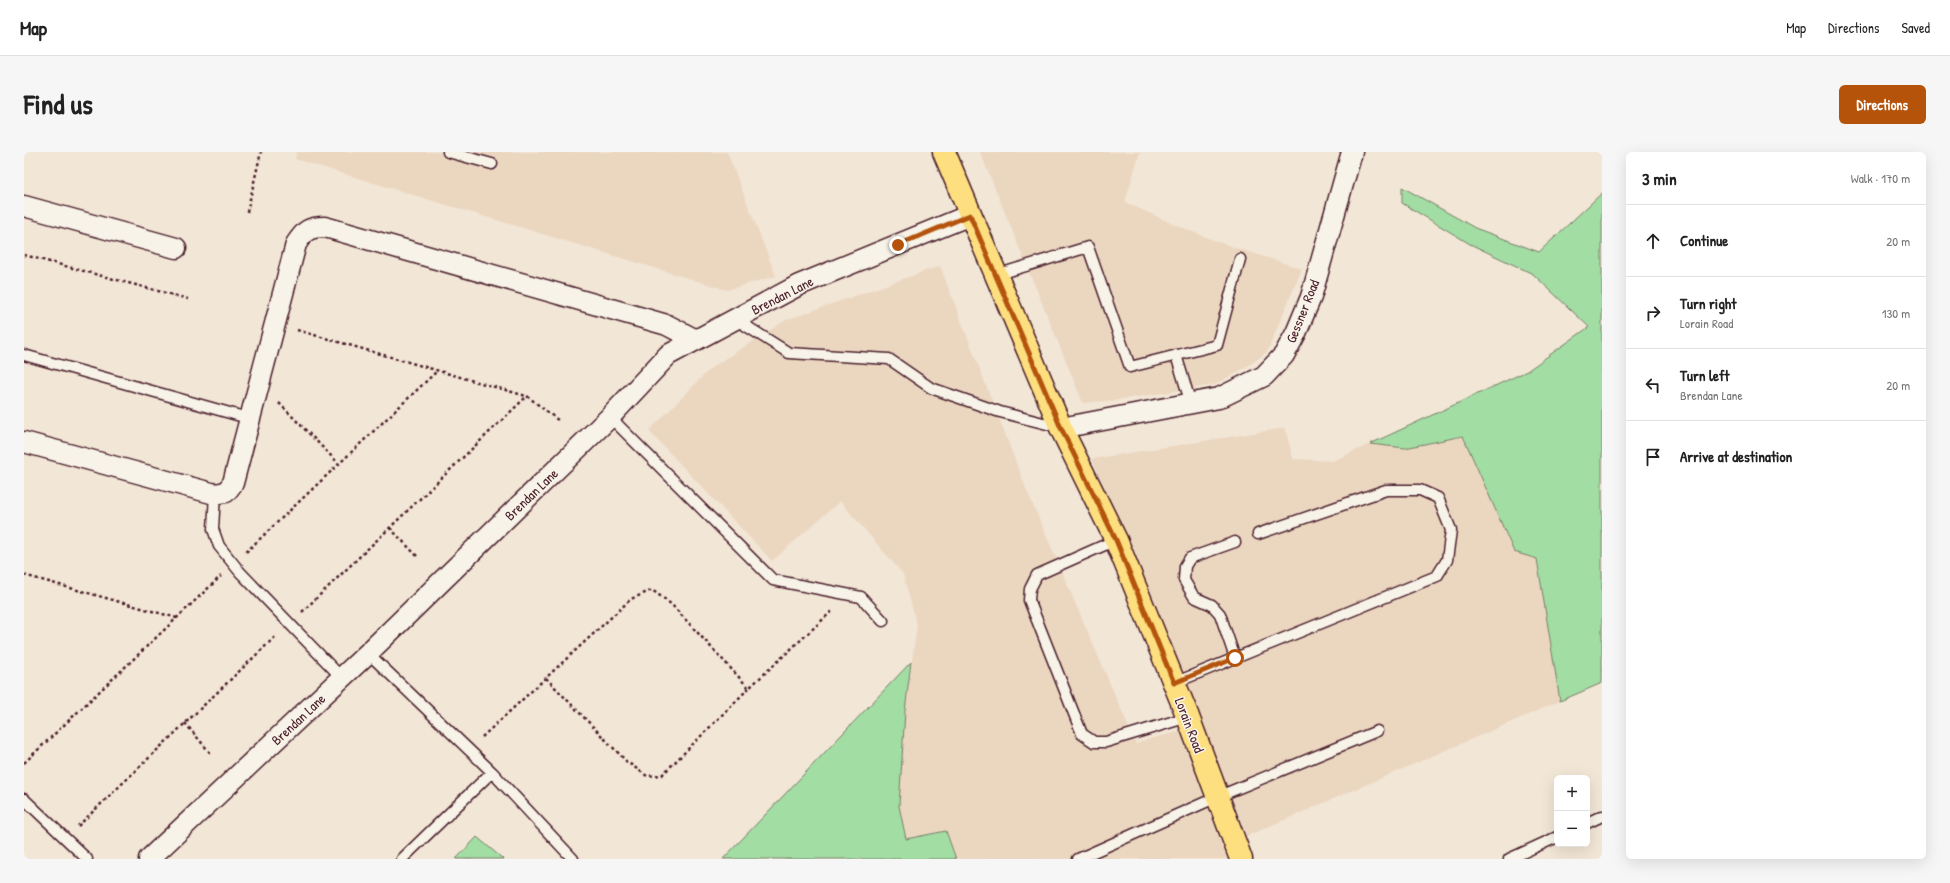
<!DOCTYPE html>
<html lang="en">
<head>
<meta charset="utf-8">
<style>
	body { margin:0; font-family:"Patrick Hand",sans-serif; background:#f6f6f6; color:#222 }
	.controls { position:absolute; right:12px; bottom:12px; display:grid; overflow:hidden; border-radius:6px; box-shadow:0 4px 16px #0002 }
	.controls button { width:36px; height:36px; display:grid; place-items:center; padding:0; border:0; border-bottom:1px solid #e0e0e0; background:#fff; color:#222; font:20px sans-serif }
	.stop { position:absolute; width:12px; height:12px; margin:-9px; border:3px solid #b45309; border-radius:50%; background:#fff }
	.stop.end { background:#b45309; border-color:#fff; box-shadow:0 1px 4px #0008 }
	.list { margin:0; padding:0; list-style:none }
	h2 { display:flex; justify-content:space-between; align-items:center; height:52px; margin:0; padding:0 16px; font-size:17px }
	h2 small { font-size:13px; font-weight:400; color:#767676 }
	.list li { display:grid; grid-template-columns:26px 1fr auto; gap:12px; align-items:center; box-sizing:border-box; height:72px; padding:0 16px; border-top:1px solid #e0e0e0 }
	.list b { display:block; font-size:15px; white-space:nowrap }
	.list p { margin:0; font-size:13px; white-space:nowrap; color:#767676 }
	.list em { font-size:13px; font-style:normal; color:#767676 }
	.icon { flex:none; width:22px; height:22px; fill:none; stroke:currentColor; stroke-width:2; stroke-linecap:round; stroke-linejoin:round }
	.map { position:relative; flex:none; width:1578px; height:707px; overflow:hidden; border-radius:6px }
	header { display:flex; align-items:center; gap:24px; box-sizing:border-box; height:56px; padding:0 20px; background:#fff; border-bottom:1px solid #e0e0e0 }
	header strong { font-size:19px }
	nav { display:flex; gap:22px; margin-inline-start:auto; font-size:14px }
	.intro { display:flex; align-items:center; justify-content:space-between; box-sizing:border-box; height:96px; padding:0 24px }
	h1 { margin:0; font-size:28px }
	.button { padding:10px 18px; border-radius:6px; background:#b45309; color:#fff; font-size:14px; font-weight:700 }
	main { display:flex; gap:24px; padding:0 24px }
	aside { flex:1; background:#fff; border-radius:6px; box-shadow:0 4px 16px #0002 }
	.map>svg:first-child { display:block }
	.built { fill:#ebd6c0 }
	.green { fill:#a2dda3; stroke:#767e67 }
	.lines { fill:none; stroke-linecap:round; stroke-linejoin:round }
	.service-casing { stroke:#4a1f2b; stroke-width:13 }
	.minor-casing { stroke:#4a1f2b; stroke-width:23 }
	.primary-casing { stroke:#4a1f2b; stroke-width:25 }
	.path { stroke:#4a1f2b; stroke-width:2.5; stroke-dasharray:3 3; stroke-linecap:butt }
	.service { stroke:#f7f3e8; stroke-width:10 }
	.minor { stroke:#f7f3e8; stroke-width:20 }
	.primary { stroke:#fddf80; stroke-width:22 }
	.route { stroke:#b45309; stroke-width:5 }
	.labels { text-anchor:middle; dominant-baseline:central; stroke-width:3; stroke-linejoin:round; paint-order:stroke }
	.street-label { font-size:14px; fill:#4a1f2b; stroke:#f7f3e8 }
</style>
</head>
<body>
<header>
<strong>Map</strong>
<nav><a>Map</a><a>Directions</a><a>Saved</a></nav>
</header>
<div class="intro"><h1>Find us</h1><a class="button">Directions</a></div>
<main>
<div class="map">
<svg width="1578" height="707" viewBox="0 0 1578 707">
	<rect width="100%" height="100%" fill="#f2e6d6"/>
	<filter id="ink" filterUnits="userSpaceOnUse"><feTurbulence type="fractalNoise" baseFrequency=".025" numOctaves="2"/><feDisplacementMap in="SourceGraphic" scale="8" xChannelSelector="R" yChannelSelector="G"/><feConvolveMatrix kernelMatrix="1 2 1 2 8 2 1 2 1" color-interpolation-filters="sRGB"/></filter>
	<g filter="url(#ink)">
		<!-- built -->
		<path class="built" d="M273,0H703L752,124L703,138L271,7Z
			M956,0H1116L1101,50L1147,71L1194,90L1278,117L1243,200L1221,216L1190,233L1093,248L1059,251Z
			M916,114L1003,339L1112,592L1125,587L1159,579L1209,707H932L922,679L882,687L875,654L881,559L893,473L879,422L816,349L748,409L625,279L687,216L762,168Z
			M1261,276L1269,307L1309,309L1346,292L1381,296L1439,284L1490,400L1513,407L1536,549L1223,684L1068,307Z"/>
		<!-- green -->
		<path class="green" d="M1378,35L1451,76L1515,100L1578,41V531L1536,549L1513,407L1490,400L1439,284L1381,296L1346,292L1503,219L1565,175L1509,122L1446,92L1378,51Z
			M887,510L881,559L875,654L882,687L922,679L932,707H699Z
			M453,685L479,707H432Z"/>
		<g class="lines">
			<!-- service casing -->
			<g class="service-casing">
				<path id="service" d="M424,0L468,12
					M972,123L1064,95L1106,215L1193,193L1216,107
					M711,167L765,201L865,207L907,236L976,260L1035,275
					M0,203L227,267
					M1152,203L1167,252
					M586,265L749,428L837,445L859,469
					M191,342L189,377L195,394L216,420L318,526
					M1092,388L1013,423L1006,437L1005,448L1058,582L1070,590H1082L1164,565
					M344,501L468,620L549,707
					M1211,506L1196,462L1188,453L1170,445L1160,428L1161,414L1166,406L1211,390
					M1150,531L1413,424L1423,408L1427,378L1414,346L1396,338H1362L1234,382
					M0,647L63,707
					M1563,671L1578,664
					M378,707L468,620
					M1054,707L1193,645L1353,579
					M1485,707L1533,685"/>
			</g>
			<!-- minor casing -->
			<g class="minor-casing">
				<path id="minor" d="M0,54L152,96
					M1037,276L1195,246L1240,224L1260,203L1272,181L1287,145L1328,0
					M0,290L191,342L202,340L209,331L272,92C281,78 285,75 301,75L643,173L672,188
					M125,707L344,501L586,265L644,203L775,133L946,63"/>
			</g>
			<!-- primary casing -->
			<g class="primary-casing">
				<path id="primary" d="M920,0L1037,276L1092,388L1164,565L1217,707"/>
			</g>
			<!-- path -->
			<path class="path" d="M223,60L237,0
				M0,103L164,147
				M273,178L502,244
				M255,251L315,312
				M366,376L393,404
				M222,400L413,219
				M0,423L153,466
				M278,460L503,244L535,269
				M522,526L603,610L623,624L638,623L725,536
				M161,571L188,603
				M458,585L607,447L628,438L647,452L725,536L808,459
				M0,611L197,424
				M54,674L252,484"/>
			<!-- service -->
			<use href="#service" class="service"/>
			<!-- minor -->
			<use href="#minor" class="minor"/>
			<!-- primary -->
			<use href="#primary" class="primary"/>
		</g>
	</g>
	<g class="lines" filter="url(#ink)">
		<!-- route -->
		<path class="route" d="M874,93L946,63L1037,276L1092,388L1150,531L1211,506"/>
	</g>
	<g class="labels">
		<!-- street labels -->
		<g class="street-label">
			<text transform="translate(758 143) rotate(-27)">Brendan Lane</text>
			<text transform="translate(1278 159) rotate(-68)">Gessner Road</text>
			<text transform="translate(507 342) rotate(-44)">Brendan Lane</text>
			<text transform="translate(274 567) rotate(-43)">Brendan Lane</text>
			<text transform="translate(1166 573) rotate(69)">Lorain Road</text>
		</g>
	</g>
</svg>
<div class="controls">
<button>+</button>
<button>−</button>
</div>
<div class="stop" style="left:1211px;top:506px"></div>
<div class="stop end" style="left:874px;top:93px"></div>
</div>
<aside>
<h2>3 min<small>Walk · 170 m</small></h2>
<ul class="list">
<li><svg class="icon" aria-label="ahead" viewBox="0 0 24 24"><path d="M12 20V5M6 11l6-6 6 6"/></svg><div><b>Continue</b></div><em>20 m</em></li>
<li><svg class="icon" aria-label="right" viewBox="0 0 24 24"><path d="M7 20v-9h11M14 6l5 5-5 5"/></svg><div><b>Turn right</b><p>Lorain Road</p></div><em>130 m</em></li>
<li><svg class="icon" aria-label="left" viewBox="0 0 24 24"><path d="M17 20v-9H6M10 6l-5 5 5 5"/></svg><div><b>Turn left</b><p>Brendan Lane</p></div><em>20 m</em></li>
<li><svg class="icon" aria-label="arrive" viewBox="0 0 24 24"><path d="M6 21V4h12l-3 4 3 4H6"/></svg><div><b>Arrive at destination</b></div></li>
</ul>
</aside>
</main>
</body>
</html>
